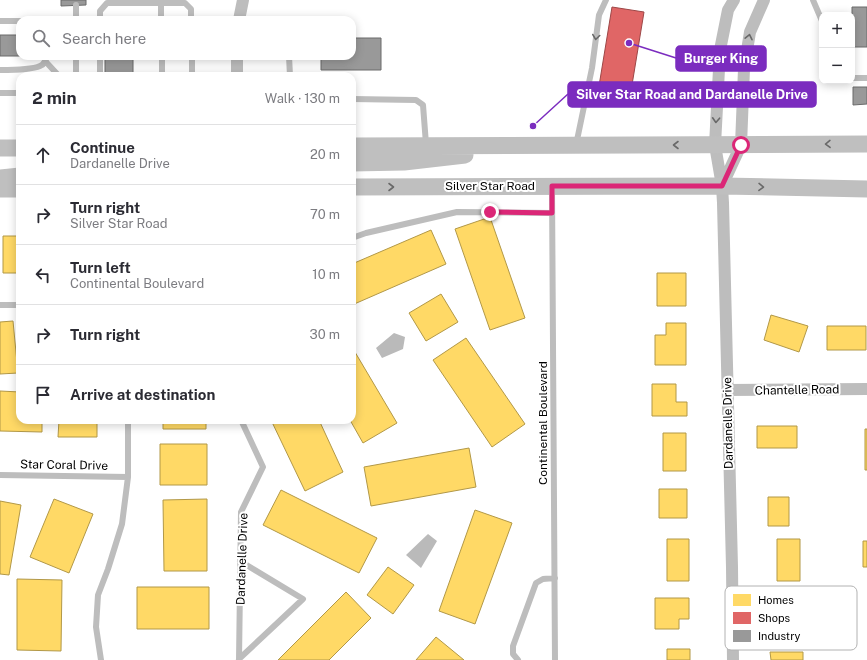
<!DOCTYPE html>
<html lang="en">
<head>
<meta charset="utf-8">
<style>
	body { margin:0; font-family:"Public Sans",sans-serif; background:#f2f2f3; color:#2b2b33 }
	.controls { position:absolute; right:12px; top:12px; display:grid; overflow:hidden; border-radius:8px; box-shadow:0 2px 10px #0003 }
	.controls button { width:36px; height:36px; display:grid; place-items:center; padding:0; border:0; border-bottom:1px solid #e1e1e2; background:#fff; color:#2b2b33; font:20px sans-serif }
	.stop { position:absolute; width:12px; height:12px; margin:-9px; border:3px solid #db2777; border-radius:50%; background:#fff }
	.stop.end { background:#db2777; border-color:#fff; box-shadow:0 1px 4px #0008 }
	.list { margin:0; padding:0; list-style:none }
	h2 { display:flex; justify-content:space-between; align-items:center; height:52px; margin:0; padding:0 16px; font-size:17px }
	h2 small { font-size:13px; font-weight:400; color:#7c7c81 }
	.list li { display:grid; grid-template-columns:26px 1fr auto; gap:12px; align-items:center; box-sizing:border-box; height:60px; padding:0 16px; border-top:1px solid #e1e1e2 }
	.list b { display:block; font-size:15px; white-space:nowrap }
	.list p { margin:0; font-size:13px; white-space:nowrap; color:#7c7c81 }
	.list em { font-size:13px; font-style:normal; color:#7c7c81 }
	.icon { flex:none; width:22px; height:22px; fill:none; stroke:currentColor; stroke-width:2; stroke-linecap:round; stroke-linejoin:round }
	.map { position:relative; flex:none; width:867px; height:660px; overflow:hidden }
	.search { position:absolute; background:#fff; box-shadow:0 2px 10px #0003; left:16px; top:16px; width:340px; height:44px; display:flex; align-items:center; gap:10px; box-sizing:border-box; padding:0 14px; border-radius:12px; color:#7c7c81; font-size:15px }
	.panel { position:absolute; background:#fff; box-shadow:0 2px 10px #0003; left:16px; top:72px; width:340px; height:352px; border-radius:12px }
	.map>svg:first-child { display:block }
	.water { fill:#bababa }
	.homes { fill:#ffd966; stroke:#b29847 }
	.shops { fill:#e06666; stroke:#9d4747 }
	.industry { fill:#999; stroke:#6b6b6b }
	.lines { fill:none; stroke-linecap:round; stroke-linejoin:round }
	.service { stroke:#bdbdbd; stroke-width:6 }
	.minor { stroke:#bdbdbd; stroke-width:12 }
	.secondary { stroke:#bfbfbf; stroke-width:17 }
	.oneway { stroke:#686868 }
	.oneway2 { stroke:#696969 }
	.route { stroke:#db2777; stroke-width:5 }
	.labels { text-anchor:middle; dominant-baseline:central; stroke-width:4; stroke-linejoin:round; paint-order:stroke }
	.street-label { font-size:12px; fill:#000; stroke:#fff }
	.key { fill:#fff; stroke:#b2b2b2; stroke-width:1 }
	.key-label { font-size:11px; fill:#000 }
	.leader { fill:none; stroke:#7b2cbf; stroke-width:1.5 }
	.callout-dot { fill:#7b2cbf; stroke:#fff; stroke-width:1.5 }
	.callout { fill:#7b2cbf; stroke:#7b2cbf; stroke-width:1.5 }
	.callout-label { font-size:13px; text-anchor:middle; font-weight:bold; fill:#fff }
</style>
</head>
<body>
<div class="map">
<svg width="867" height="660" viewBox="0 0 867 660">
	<rect width="100%" height="100%" fill="#fff"/>
	<!-- water -->
	<path class="water" d="M394,333L405,337L403,349L382,358L376,348Z
		M428,534L437,541L421,568L406,555Z"/>
	<!-- homes -->
	<path class="homes" d="M490,217L525,318L490,330L455,229Z
		M431,230L446,264L352,305V264Z
		M3,236H20V273H3Z
		M657,273H686V306H657Z
		M441,294L458,322L426,341L409,313Z
		M771,315L808,326L799,352L764,340Z
		M13,321L18,373L0,374V322Z
		M666,323H686V365H655V335H666Z
		M827,326H866V350H827Z
		M466,338L525,424L492,447L433,360Z
		M352,347L397,423L363,443L350,420H352Z
		M652,384H676V402H687V416H652Z
		M0,391L20,392V420H42V432L0,431Z
		M59,420H97V437H58Z
		M163,420H206V429H163Z
		M271,420H319L343,472L305,491Z
		M757,426H797V448H757Z
		M865,429H867V470H865Z
		M663,433H686V471H663Z
		M160,444H207V485H160Z
		M469,448L476,487L371,506L364,467Z
		M659,489H687V518H659Z
		M281,490L377,538L359,573L263,525Z
		M768,497H789V526H768Z
		M54,499L93,514L69,573L30,557Z
		M207,499V571H164L163,500Z
		M0,501L21,505L9,575L0,574Z
		M475,510L512,523L475,624L439,611Z
		M667,539H689V581H667Z
		M777,539H800V581H777Z
		M863,541H867V567H863Z
		M388,567L414,585L393,614L367,595Z
		M17,579L62,580L61,651L17,650Z
		M137,587H209V629H137Z
		M346,592L371,618L329,660H278Z
		M655,598H689V619H679V629H655Z
		M436,637L464,660H416Z
		M667,649H690V660H667Z
		M770,652H803V660H771Z"/>
	<!-- shops -->
	<path class="shops" d="M612,7L644,12L631,91L599,86Z"/>
	<!-- industry -->
	<path class="industry" d="M61,0H86V5L61,6Z
		M852,7H867V47H852Z
		M0,35H20V56H0Z
		M352,38H381V70H321V56H352Z
		M105,56H133V75H105Z
		M853,87H867V104L853,105Z"/>
	<g class="lines">
		<!-- service -->
		<path class="service" d="M813,0L822,21
			M161,3V20
			M76,5V20
			M100,20V11L107,3H185L191,9V20
			M0,21H20
			M76,56V76
			M100,56V76
			M162,56V76
			M192,56V76
			M289,56L290,76
			M46,62L59,76
			M0,70C10,70 31,70 40,66C45,64 46,60 47,56
			M852,78H867
			M0,93H20
			M352,99L416,100L423,105L426,144
			M576,145L592,68L599,15L606,0
			M552,188L555,660
			M352,238L366,233L457,212L552,213
			M0,305H20
			M0,475L128,477
			M239,659L303,599L240,561
			M101,660L96,627L98,595L108,569L122,524L128,477V420
			M239,660L241,512L263,467L241,420
			M518,660L513,654V646L536,583L543,579L555,578"/>
		<!-- minor -->
		<path class="minor" d="M239,20L243,0
			M237,56V76
			M722,186L741,145L744,69L750,32L764,0
			M727,390L867,389
			M733,660L732,567L723,203L722,186L715,145L720,50L728,10L734,0"/>
		<!-- secondary -->
		<path class="secondary" d="M352,146L867,144
			M0,148H20
			M352,163L404,162L465,155
			M0,178L20,176
			M352,187L722,186L867,189
			M0,189H20"/>
	</g>
	<!-- one-way arrows -->
	<defs><path id="oneway-chevron" d="M-2-3.5L2.5 0L-2 3.5" fill="none" stroke-width="1.6" stroke-linecap="round" stroke-linejoin="round"/></defs>
	<g class="oneway">
		<use href="#oneway-chevron" transform="translate(596 37) rotate(98)"/>
		<use href="#oneway-chevron" transform="translate(749 37) rotate(-78)"/>
		<use href="#oneway-chevron" transform="translate(716 120) rotate(93)"/>
	</g>
	<g class="oneway2">
		<use href="#oneway-chevron" transform="translate(828 144) rotate(179)"/>
		<use href="#oneway-chevron" transform="translate(676 145) rotate(180)"/>
		<use href="#oneway-chevron" transform="translate(391 187)"/>
		<use href="#oneway-chevron" transform="translate(761 187) rotate(1)"/>
	</g>
	<g class="lines">
		<!-- route -->
		<path class="route" d="M490,212L552,213V186H722L741,145"/>
	</g>
	<g class="labels">
		<!-- street labels -->
		<g class="street-label">
			<text x="490" y="186">Silver Star Road</text>
			<text transform="translate(797 390) rotate(-1)">Chantelle Road</text>
			<text transform="translate(543 423) rotate(-90)">Continental Boulevard</text>
			<text transform="translate(728 423) rotate(-91)">Dardanelle Drive</text>
			<text transform="translate(64 465) rotate(1)">Star Coral Drive</text>
			<text transform="translate(242 559) rotate(-88)">Dardanelle Drive</text>
		</g>
	</g>
	<!-- legend -->
	<rect x="725" y="586" width="132" height="64" rx="6" class="key"/>
	<rect x="733" y="594" width="18" height="12" fill="#ffd966"/>
	<rect x="733" y="612" width="18" height="12" fill="#e06666"/>
	<rect x="733" y="630" width="18" height="12" fill="#999"/>
	<g class="key-label">
		<text x="758" y="604">Homes</text>
		<text x="758" y="622">Shops</text>
		<text x="758" y="640">Industry</text>
	</g>
	<!-- callouts -->
	<path class="leader" d="M629 43L676 58M533 126L568 94"/>
	<g class="callout-dot">
		<circle cx="629" cy="43" r="4"/>
		<circle cx="533" cy="126" r="4"/>
	</g>
	<g class="callout">
		<rect x="676" y="46" width="90" height="25" rx="4"/>
		<rect x="568" y="82" width="248" height="25" rx="4"/>
	</g>
	<g class="callout-label">
		<text x="721" y="63">Burger King</text>
		<text x="692" y="99">Silver Star Road and Dardanelle Drive</text>
	</g>
</svg>
<div class="controls">
<button>+</button>
<button>−</button>
</div>
<div class="stop" style="left:741px;top:145px"></div>
<div class="stop end" style="left:490px;top:212px"></div>
<div class="search"><svg class="icon" aria-label="search" viewBox="0 0 24 24"><circle cx="10" cy="10" r="6"/><path d="M15 15l6 6"/></svg>Search here</div>
<section class="panel">
<h2>2 min<small>Walk · 130 m</small></h2>
<ul class="list">
<li><svg class="icon" aria-label="ahead" viewBox="0 0 24 24"><path d="M12 20V5M6 11l6-6 6 6"/></svg><div><b>Continue</b><p>Dardanelle Drive</p></div><em>20 m</em></li>
<li><svg class="icon" aria-label="right" viewBox="0 0 24 24"><path d="M7 20v-9h11M14 6l5 5-5 5"/></svg><div><b>Turn right</b><p>Silver Star Road</p></div><em>70 m</em></li>
<li><svg class="icon" aria-label="left" viewBox="0 0 24 24"><path d="M17 20v-9H6M10 6l-5 5 5 5"/></svg><div><b>Turn left</b><p>Continental Boulevard</p></div><em>10 m</em></li>
<li><svg class="icon" aria-label="right" viewBox="0 0 24 24"><path d="M7 20v-9h11M14 6l5 5-5 5"/></svg><div><b>Turn right</b></div><em>30 m</em></li>
<li><svg class="icon" aria-label="arrive" viewBox="0 0 24 24"><path d="M6 21V4h12l-3 4 3 4H6"/></svg><div><b>Arrive at destination</b></div></li>
</ul>
</section>
</div>
</body>
</html>
